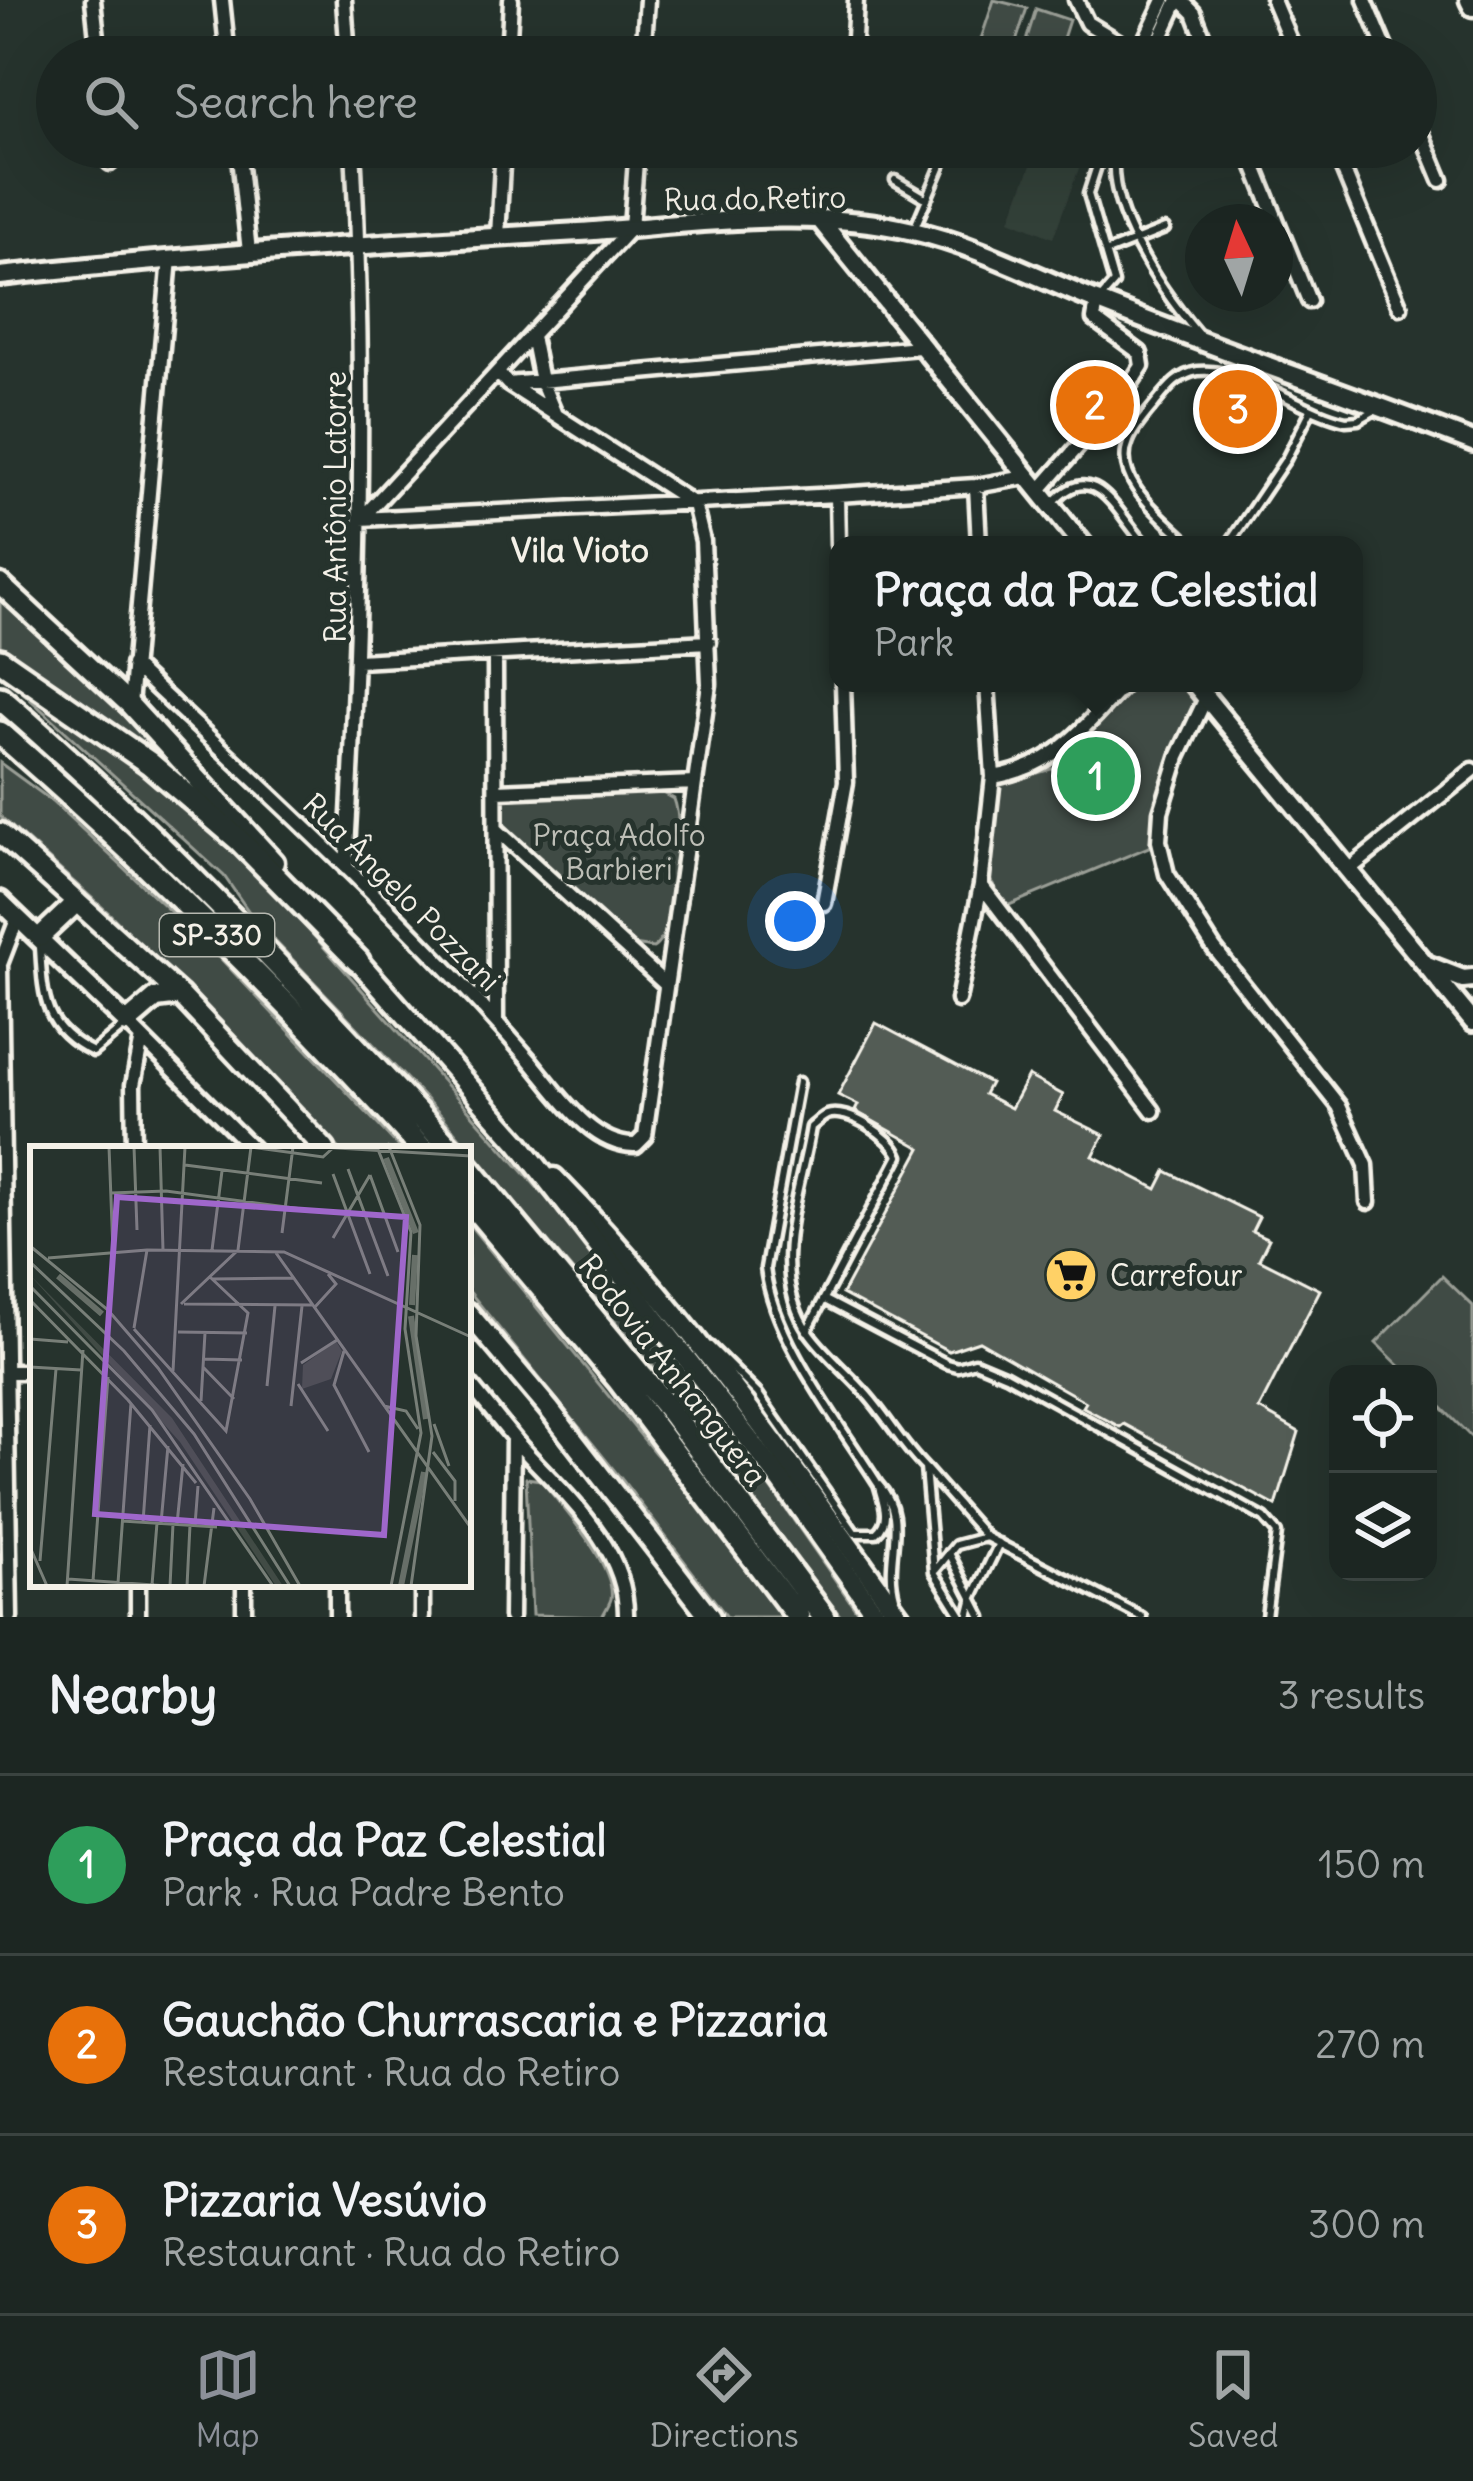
<!DOCTYPE html>
<html lang="en">
<head>
<meta charset="utf-8">
<style>
	body { margin:0; font-family:Delius,sans-serif; background:#29322f; color:#f1f3f6 }
	.controls { position:absolute; right:36px; bottom:36px; display:grid; overflow:hidden; border-radius:24px; box-shadow:0 12px 48px #0002 }
	.controls button { width:108px; height:108px; display:grid; place-items:center; padding:0; border:0; border-bottom:3px solid #3a4340; background:#1c2622; color:#f1f3f6; font:60px sans-serif }
	.compass { position:absolute; left:1185px; top:204px; width:108px; height:108px; border-radius:50%; background:#1c2622; box-shadow:0 12px 48px #0002; rotate:356deg }
	.you { position:absolute; left:795px; top:921px; width:42px; height:42px; margin:-30px; border:9px solid #fff; border-radius:50%; background:#1a73e8; box-shadow:0 0 0 18px #1a73e833 }
	.badge { display:grid; place-items:center; width:78px; height:78px; border-radius:50%; background:#8c9099; color:#fff; font-size:39px; font-weight:700 }
	.pin { position:absolute; translate:-50% -50%; border:6px solid #fff; box-shadow:0 3px 12px #0006 }
	.popup { position:absolute; left:829px; top:536px; width:534px; height:156px; box-sizing:border-box; display:grid; place-content:center; border-radius:24px; background:#1c2622; filter:drop-shadow(0 3px 9px #0005); font-size:39px; white-space:nowrap; color:#a0a5a5 }
	.popup b { font-size:45px; color:#f1f3f6 }
	.popup::after { content:''; position:absolute; left:50%; top:100%; margin-left:-24px; border:24px solid transparent; border-top-color:#1c2622 }
	.list { margin:0; padding:0; list-style:none }
	h2 { display:flex; justify-content:space-between; align-items:center; height:156px; margin:0; padding:0 48px; font-size:51px }
	h2 small { font-size:39px; font-weight:400; color:#a0a5a5 }
	.list li { display:grid; grid-template-columns:78px 1fr auto; gap:36px; align-items:center; box-sizing:border-box; height:180px; padding:0 48px; border-top:3px solid #3a4340 }
	.list b { display:block; font-size:45px; white-space:nowrap }
	.list p { margin:0; font-size:39px; white-space:nowrap; color:#a0a5a5 }
	.list em { font-size:39px; font-style:normal; color:#a0a5a5 }
	.icon { flex:none; width:66px; height:66px; fill:none; stroke:currentColor; stroke-width:2; stroke-linecap:round; stroke-linejoin:round }
	.map { position:relative; flex:none; width:1473px; height:1617px; overflow:hidden }
	.search { position:absolute; background:#1c2622; box-shadow:0 12px 48px #0002; left:36px; right:36px; top:36px; height:132px; display:flex; align-items:center; gap:30px; box-sizing:border-box; padding:0 42px; border-radius:66px; color:#a0a5a5; font-size:45px }
	.sheet { height:696px; background:#1c2622 }
	nav { display:flex; justify-content:space-around; align-items:center; box-sizing:border-box; height:168px; border-top:3px solid #3a4340; background:#1c2622; font-size:33px; color:#a0a5a5 }
	nav a { display:grid; justify-items:center; gap:6px }
	nav .on { color:#8c9099 }
	.map>svg:first-child { display:block }
	.built { fill:#333f39 }
	.green { fill:#414b45; stroke:#9a9e96; stroke-width:3 }
	.building { fill:#525c55; stroke:#f4f1e8; stroke-width:3 }
	.lines { fill:none; stroke-linecap:round; stroke-linejoin:round }
	.service-casing { stroke:#f4f1e8; stroke-width:15 }
	.minor-casing { stroke:#f4f1e8; stroke-width:21 }
	.secondary-casing { stroke:#f4f1e8; stroke-width:26 }
	.primary-casing { stroke:#f4f1e8; stroke-width:27 }
	.trunk-casing { stroke:#f4f1e8; stroke-width:27 }
	.motorway-casing { stroke:#f4f1e8; stroke-width:30 }
	.service { stroke:#26332d; stroke-width:6 }
	.minor { stroke:#26332d; stroke-width:12 }
	.secondary { stroke:#26332d; stroke-width:16 }
	.primary { stroke:#26332d; stroke-width:18 }
	.trunk { stroke:#26332d; stroke-width:18 }
	.motorway { stroke:#26332d; stroke-width:21 }
	.labels { text-anchor:middle; dominant-baseline:central; stroke-width:10; stroke-linejoin:round; paint-order:stroke }
	.shield { fill:#26332d; stroke:#b6b8b0; stroke-width:3 }
	.shield-label { font-size:27px; font-weight:bold; fill:#f4f1e8 }
	.street-label { font-size:30px; fill:#f4f1e8; stroke:#26332d }
	.park-label { font-size:30px; fill:#bebfb7; stroke:#26332d }
	.poi-label { font-size:30px; fill:#f4f1e8; stroke:#26332d; text-anchor:start }
	.neighbourhood-label { font-size:33px; font-weight:bold; fill:#f4f1e8; stroke:#26332d }
	.inset-river { fill:none; stroke:#676f68; stroke-width:6 }
	.inset-road { fill:none; stroke:#787f78; stroke-width:3 }
	.view { fill:#9f67cb; fill-opacity:0.15; stroke:#9f67cb; stroke-width:6 }
	.inset-edge { fill:none; stroke:#f4f1e8; stroke-width:6 }
</style>
</head>
<body>
<div class="map">
<svg width="1473" height="1617" viewBox="0 0 1473 1617">
	<rect width="100%" height="100%" fill="#26332d"/>
	<filter id="ink" filterUnits="userSpaceOnUse"><feTurbulence type="fractalNoise" baseFrequency=".00833" numOctaves="2"/><feDisplacementMap in="SourceGraphic" scale="24" xChannelSelector="R" yChannelSelector="G"/><feConvolveMatrix kernelMatrix="1 2 1 2 8 2 1 2 1" color-interpolation-filters="sRGB"/></filter>
	<g filter="url(#ink)">
		<!-- built -->
		<path class="built" d="M1038,147H1087L1053,238L1010,220Z"/>
		<!-- green -->
		<path class="green" d="M994,0L1027,8L1011,57L978,48Z
			M1036,9L1069,20L1057,57H1021Z
			M0,598L69,658L158,752L155,754L0,654Z
			M0,672L135,760L204,820L283,901L566,1220L753,1462L861,1617H841L661,1376L442,1116L254,919L224,876Z
			M1135,683H1183L1196,702L1167,762L1149,847L1007,906L989,878L1000,784L1055,768Z
			M0,763L52,801L221,959L401,1149H340L110,914L0,816Z
			M658,790L674,799C685,826 678,933 653,948L634,945L500,829L501,799Z
			M468,1223L655,1453L707,1511L786,1617H727L623,1481L468,1290Z
			M1442,1276L1473,1306V1439L1428,1394V1374H1408L1376,1343Z
			M526,1478L541,1480C560,1505 617,1566 611,1599C609,1605 605,1611 602,1617L532,1615Z"/>
		<!-- building -->
		<path class="building" d="M876,1023L990,1083L984,1094L1011,1108L1028,1076L1063,1095L1055,1111L1104,1135L1093,1156L1157,1189L1166,1171L1259,1217L1252,1231L1269,1239L1259,1259L1320,1290L1259,1409L1299,1432L1276,1506L1124,1424L1120,1427L1083,1407L1086,1402L979,1341L949,1351L842,1294L921,1148L855,1111L858,1105L838,1095Z"/>
		<g class="lines">
			<!-- service casing -->
			<g class="service-casing">
				<path id="service" d="M1116,147C1102,206 1161,290 1198,334
					M895,180L927,199
					M915,227L949,147
					M1107,252L1165,229
					M1100,299L1114,283L1088,194L1103,147
					M1053,503C1095,456 1116,513 1146,545
					M1191,545C1166,519 1111,482 1129,441C1134,428 1146,415 1155,404C1167,389 1178,374 1198,371C1246,366 1300,411 1346,421L1358,420L1377,409
					M1228,545L1286,459L1311,410
					M40,947C43,997 43,1028 93,1052L123,1027
					M799,1082L765,1268C773,1339 839,1422 878,1484C911,1519 883,1555 895,1597
					M825,1300L947,1364L958,1367L975,1362L1006,1375L1264,1518L1277,1533L1266,1617
					M807,1331L899,1156C892,1137 847,1107 827,1115C821,1118 816,1123 811,1127C800,1194 766,1274 810,1334C827,1357 849,1374 867,1395C889,1420 901,1444 925,1468L934,1572L962,1617
					M710,1346L758,1394L855,1533H876C891,1520 884,1504 879,1487
					M926,1469L986,1537L1142,1617
					M949,1553L982,1617
					M934,1572L956,1545L986,1537
					M968,1617L973,1597L999,1543"/>
			</g>
			<!-- minor casing -->
			<g class="minor-casing">
				<path id="minor" d="M93,0L99,57
					M222,0L228,57
					M344,0L348,57
					M1076,0L1087,23L1143,57
					M1181,0L1194,13L1211,57
					M1273,0L1297,57
					M1365,0L1389,57
					M508,57L511,0
					M643,57L647,0
					M853,57L856,0
					M1137,57L1164,0
					M1152,57L1178,0
					M1416,120L1441,180
					M109,147L110,163
					M238,147L249,252
					M1247,147L1309,301
					M1334,147L1400,307
					M498,236L503,147
					M532,336L541,381L554,412
					M508,384L919,347
					M976,486L979,545
					M1039,491L1123,395L1142,366L1140,353L1094,319L1097,301
					M837,495L838,545
					M361,519L837,495L976,486L1026,477
					M361,519L631,228L637,147
					M495,656L496,1021
					M358,661L709,642
					M132,665C267,792 406,917 527,1057C555,1089 590,1147 636,1145L645,1136L709,684L703,541L694,504L508,384L498,373
					M1206,698L1178,757L1161,812L1159,841L1167,874L1214,948L1339,1106L1366,1165L1368,1202
					M130,705L170,258
					M993,777C1058,766 1082,728 1126,683
					M497,791L695,783
					M497,830L664,983
					M346,868C360,627 366,387 353,147
					M1347,871L1473,770
					M981,885L1153,1111
					M824,903L846,782L843,683
					M958,1000L981,885L993,777L987,683
					M127,1023L253,1149
					M134,1149L133,1085L142,1038
					M9,1372H33
					M468,1382C486,1403 503,1426 521,1447C564,1494 628,1547 626,1617
					M138,1584V1617
					M337,1584V1617
					M10,1617L0,964L18,917
					M244,1617V1584
					M422,1617V1584
					M511,1617L513,1438"/>
			</g>
			<!-- secondary casing -->
			<g class="secondary-casing">
				<path id="secondary" d="M820,220L1083,545
					M0,276C193,255 385,243 579,232C684,225 810,206 913,231C978,246 1038,278 1099,302C1223,351 1349,394 1473,442
					M1194,683L1473,1022
					M0,901L127,1023
					M1427,965L1463,979L1473,978"/>
			</g>
			<!-- primary casing -->
			<g class="primary-casing">
				<path id="primary" d="M1470,0L1473,6
					M554,1178C685,1311 791,1466 900,1617"/>
			</g>
			<!-- trunk casing -->
			<g class="trunk-casing">
				<path id="trunk" d="M0,584L130,705L274,862
					M0,833L180,995L325,1149
					M40,937L77,902
					M350,952L519,1143L782,1482L878,1617
					M127,1023L156,998L180,995
					M468,1313L549,1409L710,1617"/>
			</g>
			<!-- motorway casing -->
			<g class="motorway-casing">
				<path id="motorway" d="M0,660L149,763L238,839L358,961
					M0,698C161,837 306,993 451,1149
					M0,733C149,863 289,1002 422,1149
					M468,1167L671,1412L824,1617
					M468,1200L618,1379L798,1617"/>
			</g>
			<!-- service -->
			<use href="#service" class="service"/>
			<!-- minor -->
			<use href="#minor" class="minor"/>
			<!-- secondary -->
			<use href="#secondary" class="secondary"/>
			<!-- primary -->
			<use href="#primary" class="primary"/>
			<!-- trunk -->
			<use href="#trunk" class="trunk"/>
			<!-- motorway -->
			<use href="#motorway" class="motorway"/>
		</g>
	</g>
	<!-- icons -->
	<defs>
		<g id="supermarket-disc" transform="scale(2.7)"><circle r="9.5" fill="#ffd166" stroke="#26332d"/><path d="M-6-5.5h2.5l.6 2H6L4.5 2H-2.5L-4.4-4H-6ZM-1.5 3.2a1.3 1.3 0 1 0 .1 0ZM3 3.2a1.3 1.3 0 1 0 .1 0Z" fill="#111"/></g>
	</defs>
	<g fill-rule="evenodd">
		<use href="#supermarket-disc" x="1071" y="1275"/>
	</g>
	<g class="labels">
		<!-- shield labels -->
		<rect class="shield" x="160" y="914" width="114" height="42" rx="9"/>
		<g class="shield-label">
			<text x="217" y="935">SP-330</text>
		</g>
		<!-- street labels -->
		<g class="street-label">
			<text transform="translate(755 198) rotate(-1)">Rua do Retiro</text>
			<text transform="translate(335 507) rotate(-90)">Rua Antônio Latorre</text>
			<text transform="translate(402 892) rotate(45)">Rua Ângelo Pozzani</text>
			<text transform="translate(673 1370) rotate(52)">Rodovia Anhanguera</text>
		</g>
		<!-- park labels -->
		<g class="park-label">
			<text x="619" y="835">Praça Adolfo<tspan x="619" dy="34">Barbieri</tspan></text>
		</g>
		<!-- poi labels -->
		<g class="poi-label">
			<text x="1110" y="1275">Carrefour</text>
		</g>
		<!-- neighbourhood labels -->
		<g class="neighbourhood-label">
			<text x="580" y="550">Vila Vioto</text>
		</g>
	</g>
	<!-- overview -->
	<g transform="translate(30 1146)">
		<rect width="441" height="441" fill="#26332d"/>
		<path d="M0,129L142,272L253,440H246L150,296ZM306,195L312,205L301,233L272,243L273,219Z" fill="#414b45"/>
		<path class="inset-river" d="M356,12L386,87M28,130L72,168M382,159L385,109M381,170L396,273M371,440L394,326"/>
		<path class="inset-road" d="M79,1L83,105M104,1L107,84M130,1L133,104M290,1L441,10M347,1L381,86L375,183L391,287L361,440M359,1L390,79L386,190L402,290L381,440M155,19L292,37M318,23L358,130M303,28L340,128M340,29L368,106M81,47L136,45L272,63M252,87L263,1M303,92L340,29M0,100L78,164L128,222L220,353L270,440M182,104L192,25M246,107L441,382M18,112L117,104L254,106L441,191M0,116L94,205L164,288L260,440M182,133L263,132M0,140L122,264L243,440M0,154L98,254M151,158L208,104L221,1L293,11L304,1M154,158L282,159M284,162L306,138L298,128M104,182L117,104M104,183L196,285L218,167L180,131M148,186L217,187M0,193L38,196M314,205L304,239L339,306M174,213L212,214M271,217L307,194M0,221L51,224M173,221L204,253M143,225L155,1M268,238L298,285M237,240L245,160M98,254L166,337M171,255L175,187M261,260L272,160M354,260L376,265L388,283M404,278L419,320M403,306L425,335V355M92,375L187,381M113,376L120,279M131,377L138,300M147,378L153,318M165,379L168,340M0,401L17,440M10,415L26,223M38,433L138,440M63,435L78,231M88,437L101,257M122,439L127,377M37,440L53,204M140,440L143,378M157,440L160,379M174,440L184,362"/>
		<path class="view" d="M87,51L376,71L354,389L65,368Z"/>
		<rect width="441" height="441" class="inset-edge"/>
	</g>
</svg>
<div class="controls">
<button><svg class="icon" aria-label="locate" viewBox="0 0 24 24"><circle cx="12" cy="12" r="6"/><path d="M12 2v4M12 18v4M2 12h4M18 12h4"/></svg></button>
<button><svg class="icon" aria-label="layers" viewBox="0 0 24 24"><path d="M12 4l9 5-9 5-9-5zM3 14l9 5 9-5"/></svg></button>
</div>
<svg class="compass" viewBox="-18 -18 36 36"><path d="M0-13l5 13h-10z" fill="#e53935"/><path d="M0 13l5-13h-10z" fill="#a0a5a5"/></svg>
<div class="you"></div>
<div class="pin badge" style="left:1096px;top:776px;background:#2e9e5b">1</div>
<div class="popup"><b>Praça da Paz Celestial</b>Park</div>
<div class="pin badge" style="left:1095px;top:405px;background:#e8710a">2</div>
<div class="pin badge" style="left:1238px;top:409px;background:#e8710a">3</div>
<div class="search"><svg class="icon" aria-label="search" viewBox="0 0 24 24"><circle cx="10" cy="10" r="6"/><path d="M15 15l6 6"/></svg>Search here</div>
</div>
<section class="sheet">
<h2>Nearby<small>3 results</small></h2>
<ul class="list">
<li><span class="badge" style="background:#2e9e5b">1</span><div><b>Praça da Paz Celestial</b><p>Park · Rua Padre Bento</p></div><em>150 m</em></li>
<li><span class="badge" style="background:#e8710a">2</span><div><b>Gauchão Churrascaria e Pizzaria</b><p>Restaurant · Rua do Retiro</p></div><em>270 m</em></li>
<li><span class="badge" style="background:#e8710a">3</span><div><b>Pizzaria Vesúvio</b><p>Restaurant · Rua do Retiro</p></div><em>300 m</em></li>
</ul>
</section>
<nav>
<a class="on"><svg class="icon" aria-label="map" viewBox="0 0 24 24"><path d="M3 6l6-2 6 2 6-2v14l-6 2-6-2-6 2zM9 4v14M15 6v14"/></svg>Map</a>
<a><svg class="icon" aria-label="directions" viewBox="0 0 24 24"><path d="M12 3l9 9-9 9-9-9zM9 14v-3h6M13 9l2 2-2 2"/></svg>Directions</a>
<a><svg class="icon" aria-label="saved" viewBox="0 0 24 24"><path d="M7 4h10v16l-5-4-5 4z"/></svg>Saved</a>
</nav>
</body>
</html>
